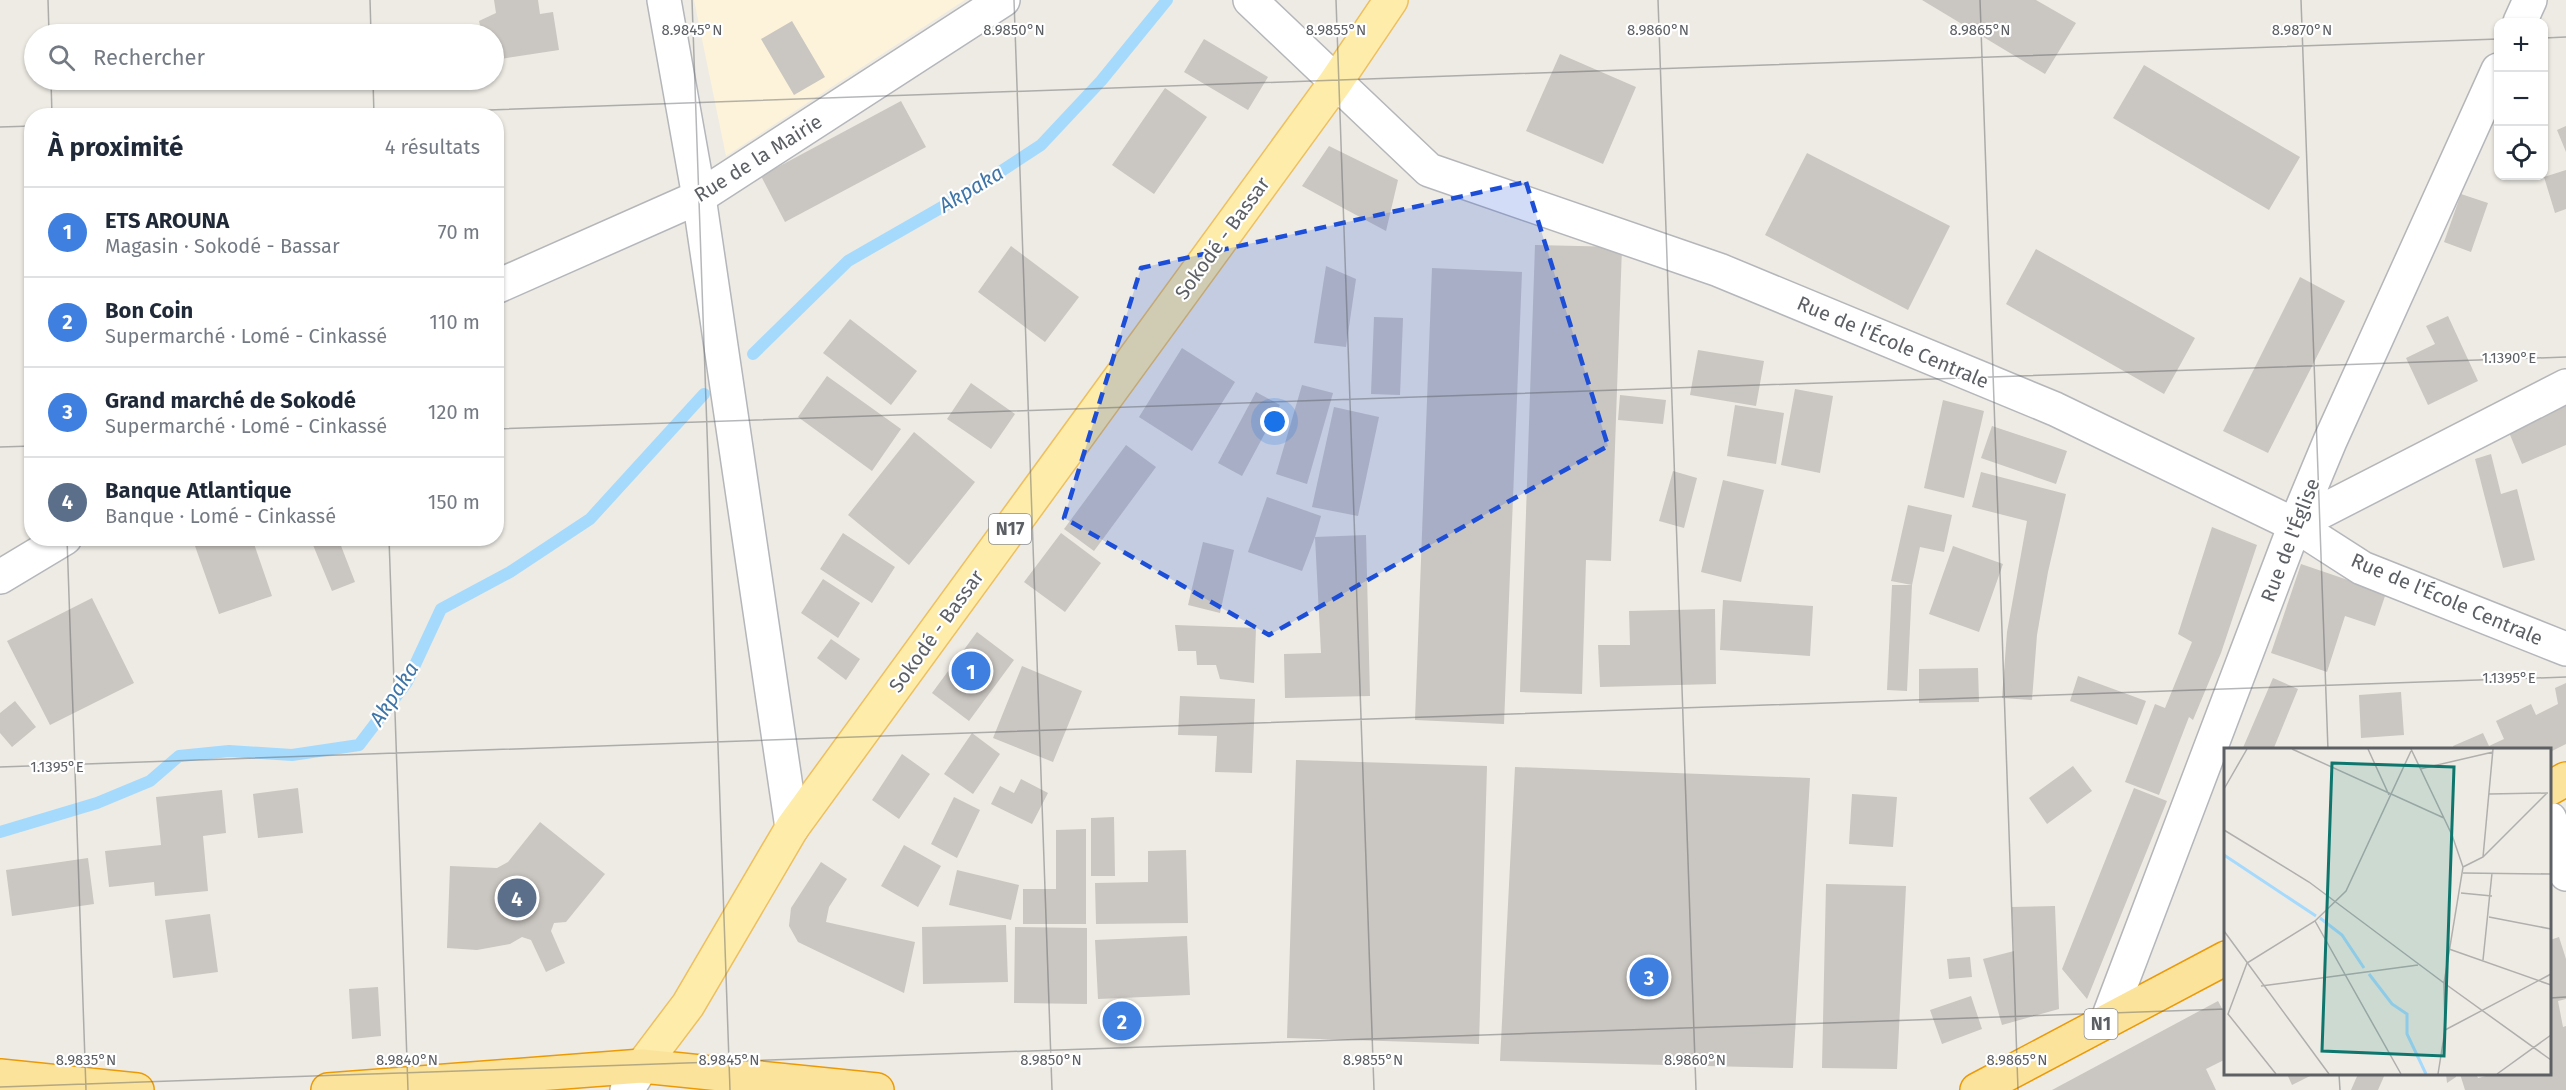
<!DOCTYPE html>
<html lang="fr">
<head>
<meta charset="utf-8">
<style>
	body { margin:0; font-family:"Fira Sans",sans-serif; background:#f6f6f7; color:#1f2937 }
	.controls { position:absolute; right:18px; top:18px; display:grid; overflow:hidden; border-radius:12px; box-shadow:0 2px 4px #0004 }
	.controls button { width:54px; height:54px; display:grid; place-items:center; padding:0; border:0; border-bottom:2px solid #e0e1e3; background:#fff; color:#1f2937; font:30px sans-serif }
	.you { position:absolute; left:1275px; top:422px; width:21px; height:21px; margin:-15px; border:4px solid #fff; border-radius:50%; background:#1a73e8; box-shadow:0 0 0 9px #1a73e833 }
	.badge { display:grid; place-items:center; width:39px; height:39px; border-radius:50%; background:#7c3aed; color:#fff; font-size:20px; font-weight:700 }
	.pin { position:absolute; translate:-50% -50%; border:3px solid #fff; box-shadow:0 2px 6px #0006 }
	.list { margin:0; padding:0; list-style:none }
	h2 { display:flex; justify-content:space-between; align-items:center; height:78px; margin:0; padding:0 24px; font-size:26px }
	h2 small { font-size:20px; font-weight:400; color:#747a83 }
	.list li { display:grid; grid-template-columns:39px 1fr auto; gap:18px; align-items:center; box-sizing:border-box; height:90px; padding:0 24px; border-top:2px solid #e0e1e3 }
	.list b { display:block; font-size:22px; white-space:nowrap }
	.list p { margin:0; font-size:20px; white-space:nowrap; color:#747a83 }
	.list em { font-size:20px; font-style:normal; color:#747a83 }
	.icon { flex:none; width:33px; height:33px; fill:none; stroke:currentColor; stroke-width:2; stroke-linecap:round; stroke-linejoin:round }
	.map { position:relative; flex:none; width:2566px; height:1090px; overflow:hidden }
	.search { position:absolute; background:#fff; box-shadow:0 2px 4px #0004; left:24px; top:24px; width:480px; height:66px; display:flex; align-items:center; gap:15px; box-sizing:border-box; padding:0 21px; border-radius:33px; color:#747a83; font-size:22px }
	.panel { position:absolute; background:#fff; box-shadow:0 2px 4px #0004; left:24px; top:108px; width:480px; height:438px; border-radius:24px }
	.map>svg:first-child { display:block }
	.commercial { fill:#fdf3da }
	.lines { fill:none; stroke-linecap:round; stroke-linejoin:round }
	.stream { stroke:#a5dafd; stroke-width:12 }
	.building { fill:#cac6c1 }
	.minor-casing { stroke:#b4b6ba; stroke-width:36 }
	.primary-casing { stroke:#eebf5d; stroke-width:36 }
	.trunk-casing { stroke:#eb9a06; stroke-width:36 }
	.minor { stroke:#fff; stroke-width:33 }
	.primary { stroke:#fdecaa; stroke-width:33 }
	.trunk { stroke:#fce39c; stroke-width:33 }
	.marked { fill:#1d4ed8; fill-opacity:0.2; stroke:#1d4ed8; stroke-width:4.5; stroke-dasharray:12 8; stroke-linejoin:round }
	.ticks { fill:none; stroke:#5c6064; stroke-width:1.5; stroke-opacity:0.45 }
	.labels { text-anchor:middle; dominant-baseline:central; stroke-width:4.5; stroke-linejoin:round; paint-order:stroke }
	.shield { fill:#fff; stroke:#8d9092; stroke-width:1.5 }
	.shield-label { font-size:18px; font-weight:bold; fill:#5c6064 }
	.street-label { font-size:20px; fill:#5c6064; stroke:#fff }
	.water-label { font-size:21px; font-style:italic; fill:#3f75a6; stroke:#fff }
	.inset-river { fill:none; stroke:#a5dafd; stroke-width:3 }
	.inset-road { fill:none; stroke:#b0afad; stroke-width:1.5 }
	.view { fill:#0f766e; fill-opacity:0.15; stroke:#0f766e; stroke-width:3 }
	.inset-edge { fill:none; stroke:#5c6064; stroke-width:3 }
	.ticks-label { font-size:15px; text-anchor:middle; fill:#5c6064; stroke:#fff; stroke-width:4.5; stroke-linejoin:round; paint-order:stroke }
</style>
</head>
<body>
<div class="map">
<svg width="2566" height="1090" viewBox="0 0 2566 1090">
	<rect width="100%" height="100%" fill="#eeebe4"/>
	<!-- commercial -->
	<path class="commercial" d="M694,0H965L726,156Z"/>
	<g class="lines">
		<!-- stream -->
		<path class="stream" d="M753,354L848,261L977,187L1041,145L1101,81L1167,0
			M0,832L97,803L150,781L179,756L229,751L292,755L359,745L407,682L441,609L510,572L590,519L704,394"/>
	</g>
	<!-- building -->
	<path class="building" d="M494,0H538L540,14L553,12L559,50L494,60V34H482L479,21L496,13Z
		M1922,0H2036L2076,23L2045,74Z
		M792,21L825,77L794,95L761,39Z
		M1204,39L1268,77L1248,110L1184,72Z
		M1560,54L1636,87L1603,164L1526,131Z
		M2144,65L2300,157L2269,210L2113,118Z
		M1165,88L1207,117L1154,194L1112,165Z
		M901,101L926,147L785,222L761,176Z
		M2566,126V152L2557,130Z
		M1329,146L1398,180L1386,231L1302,186Z
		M1807,153L1950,226L1908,310L1765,235Z
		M2566,170V209L2555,213L2544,177Z
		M2461,194L2488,203L2471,252L2444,242Z
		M1535,245L1622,247L1611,561L1586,560L1582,694L1520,692Z
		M1011,246L1079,297L1045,342L978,292Z
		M2036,249L2195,338L2164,394L2006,304Z
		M1326,266L1356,279L1346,347L1314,343Z
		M1432,268L1522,272L1504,724L1415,720Z
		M2300,277L2345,301L2268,453L2223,431Z
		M2448,316L2478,381L2428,405L2406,358L2435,344L2426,326Z
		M1374,317L1403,318L1400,395L1371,394Z
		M850,319L917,371L891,405L823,353Z
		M1182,348L1235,382L1192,451L1139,417Z
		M1698,350L1764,361L1756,406L1690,395Z
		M827,376L901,429L872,471L798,417Z
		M971,383L1015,414L991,449L947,419Z
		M1302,385L1333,393L1307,484L1276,474Z
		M1795,389L1833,396L1820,473L1781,465Z
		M1256,392L1280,405L1242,476L1218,463Z
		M1620,395L1666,400L1663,424L1618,420Z
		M1943,400L1984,411L1964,498L1924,488Z
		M1735,405L1784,413L1776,464L1727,456Z
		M2566,406V445L2522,464L2508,430Z
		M1334,407L1379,417L1358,516L1312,507Z
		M1992,426L2067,451L2056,484L1981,458Z
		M914,432L975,482L909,565L848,515Z
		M1126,445L1156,467L1094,551L1064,529Z
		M2491,454L2501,494L2517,489L2535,560L2503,568L2475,459Z
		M1673,471L1697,478L1684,528L1659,521Z
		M1981,472L2066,494L2048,572L2037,635L2032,700L2002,698L2007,632L2027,521L1972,507Z
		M1723,480L1764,490L1741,582L1701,572Z
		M1267,497L1321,516L1315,537L1366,535L1370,696L1285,698L1284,654L1321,653L1315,537L1302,571L1248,552Z
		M1908,505L1952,515L1944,552L1920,547L1912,585L1907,691L1887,690L1892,585H1912L1891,581Z
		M2212,527L2257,545L2221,653L2193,720L2189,717L2159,795L2125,782L2155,704L2165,708L2192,642L2178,634Z
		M843,533L895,567L872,603L820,569Z
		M1061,533L1101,563L1065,612L1024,582Z
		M217,538H252L272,596L219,614L195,546Z
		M328,538H338L355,582L332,591L313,545Z
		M1203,542L1234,550L1220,613L1188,605Z
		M1953,546L2003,564L1979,632L1929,614Z
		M2301,564L2386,593L2375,626L2345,616L2327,672L2271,653Z
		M823,579L860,603L838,638L801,613Z
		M92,598L134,683L50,725L7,641Z
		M1723,600L1813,606L1810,656L1720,650Z
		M1715,609L1716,684L1600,687L1598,645H1630L1629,611Z
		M1175,625L1256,628L1254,683L1220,679L1216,665H1197L1196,651H1178Z
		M977,632L1014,660L969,721L932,693Z
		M831,639L860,659L846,680L817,658Z
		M1022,666L1082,691L1053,762L993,738Z
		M1978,668L1979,702L1919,703V669Z
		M2078,676L2146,701L2137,725L2070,701Z
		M2273,678L2298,689L2273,750H2242Z
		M2566,683V744L2550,752V750H2454L2453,746L2483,733L2489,746L2504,739L2496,721L2531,704L2536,715L2558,704L2555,688Z
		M2401,692L2404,735L2361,738L2359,695Z
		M1180,696L1255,699L1252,773L1215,772L1217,736L1178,735Z
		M15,701L36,727L12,747L0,733V713Z
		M972,733L1000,754L973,794L944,774Z
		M902,754L930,774L899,819L872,800Z
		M1296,760L1487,766L1479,1044L1287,1038Z
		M2073,766L2092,791L2047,824L2029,798Z
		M1515,767L1810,778L1793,1068L1500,1061Z
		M1021,779L1048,793L1032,824L991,804L1000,786L1014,793Z
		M298,788L303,833L258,838L253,794Z
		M2134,788L2167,801L2087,999L2062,969Z
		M222,790L226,833L203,836L208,891L155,896L154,882L109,887L105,851L161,845L156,797Z
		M1852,794L1897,797L1893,847L1849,844Z
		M954,797L980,810L957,858L931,844Z
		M1114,817L1115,876H1091V818Z
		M540,822L605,874L566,922L554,923L551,931L565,963L546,972L531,940L522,937L510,944L477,950L447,948L450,866L497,868L508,862Z
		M1086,829V924H1023V889H1056V830Z
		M904,845L941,866L918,907L881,886Z
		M1186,850L1188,923L1096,924L1095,883L1148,882V851Z
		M88,858L94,904L12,916L6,870Z
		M821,862L847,879L829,907L826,922L915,942L904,993L798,942L789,926L791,908Z
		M957,870L1019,885L1011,920L949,905Z
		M1826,884L1906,886L1897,1069L1822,1068Z
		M2055,906L2059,1009L2002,1025L1983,959L2014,951L2012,907Z
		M210,914L218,972L173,978L165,920Z
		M1006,925L1008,982L923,984L922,927Z
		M1015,927L1087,928V1004L1014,1003Z
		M1187,936L1190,995L1098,999L1095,940Z
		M2559,937L2566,959V999L2558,1001L2563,1027L2566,1026V1090H2465L2460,1074H2476L2478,1078L2494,1074H2550V940Z
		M1970,957L1972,977L1949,979L1947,959Z
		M378,987L381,1036L352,1039L349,989Z
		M1971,996L1982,1029L1942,1044L1930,1010Z
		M2218,1001L2226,1016V1059L2206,1069L2216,1090H2052Z
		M2287,1074H2314L2292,1085Z
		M2358,1074H2385L2378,1090H2351Z
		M2446,1074H2456V1077L2447,1083Z"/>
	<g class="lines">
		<!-- minor casing -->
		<g class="minor-casing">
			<path id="minor" d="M664,0L699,197L792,828
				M1250,0L1429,170L1719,270L2055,409L2295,525L2362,568L2566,649
				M2520,22L2530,0
				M496,287L699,197L1003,0
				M2295,525L2566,386
				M0,577L65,538
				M2550,819L2566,874
				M2107,1021L2295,525L2330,441L2498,70
				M627,1090L642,1066"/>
		</g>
		<!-- primary casing -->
		<g class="primary-casing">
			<path id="primary" d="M642,1066L688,1005L792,828L1335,83L1391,0"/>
		</g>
		<!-- trunk casing -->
		<g class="trunk-casing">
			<path id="trunk" d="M2550,788L2566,779
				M0,1076L137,1090
				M328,1090L642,1066L877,1090
				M1977,1090L2226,958"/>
		</g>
		<!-- minor -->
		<use href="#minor" class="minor"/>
		<!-- primary -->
		<use href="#primary" class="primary"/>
		<!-- trunk -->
		<use href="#trunk" class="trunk"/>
	</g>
	<!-- marked area -->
	<path class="marked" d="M1526,182L1608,446L1269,635L1064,518L1141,268Z"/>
	<!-- ticks -->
	<path class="ticks" d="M48,0L49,34M370,0L371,34M692,0L730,1090M1014,0L1052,1090M1336,0L1374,1090M1658,0L1696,1090M1980,0L2018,1090M2301,0L2328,750M2544,38L2566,37M51,80L52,116M373,80L374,116M320,116L2498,39M0,127L32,126M496,429L2566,357M0,447L32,446M67,538L86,1090M389,538L408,1090M0,767L2566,677M2550,998L2566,997M2339,1074L2340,1090M0,1087L2226,1009"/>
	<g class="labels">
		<!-- shield labels -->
		<g class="shield">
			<rect x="989" y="514" width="42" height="30" rx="4.5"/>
			<rect x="2084.5" y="1009" width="33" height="30" rx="4.5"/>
		</g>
		<g class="shield-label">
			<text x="1010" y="529">N17</text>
			<text x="2101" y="1024">N1</text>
		</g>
		<!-- street labels -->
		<g class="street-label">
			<text transform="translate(758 158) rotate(-32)">Rue de la Mairie</text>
			<text transform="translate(1222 238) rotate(-54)">Sokodé - Bassar</text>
			<text transform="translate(1893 342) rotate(23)">Rue de l'École Centrale</text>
			<text transform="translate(2290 540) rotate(-69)">Rue de l'Église</text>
			<text transform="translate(2447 599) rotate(23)">Rue de l'École Centrale</text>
			<text transform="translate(936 631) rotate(-54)">Sokodé - Bassar</text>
		</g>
		<!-- water labels -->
		<g class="water-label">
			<text transform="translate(971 189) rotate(-31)">Akpaka</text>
			<text transform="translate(394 694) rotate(-57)">Akpaka</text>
		</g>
	</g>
	<!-- overview -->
	<g transform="translate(2224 748)">
		<rect width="327" height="327" fill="#eeebe4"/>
		<path class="inset-river" d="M0,107L92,168M96,170L118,187L140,220M145,226L168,256L183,266V286L202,326"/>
		<path class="inset-road" d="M68,1L220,70M144,1L165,47M187,1L228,87L239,119L220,235L221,282L214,326M196,21L269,4M0,41L23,1M265,46L324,45M0,82L85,134L220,235M259,109L323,45M239,119L259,109L269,1M239,125L327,126M237,145L268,148M265,169L327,181M91,173L177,326M0,183L105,326M225,201L327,237M259,212L268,125M220,235L327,312M37,238L194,217M221,282L327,226M52,326L4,266L23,215L91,173L122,143L187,3M273,326L327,287"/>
		<path class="view" d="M108,15L230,19L220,308L98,303Z"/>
		<rect width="327" height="327" class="inset-edge"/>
	</g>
	<g class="ticks-label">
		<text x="692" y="35">8.9845°N</text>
		<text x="1014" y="35">8.9850°N</text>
		<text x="1336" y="35">8.9855°N</text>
		<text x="1658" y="35">8.9860°N</text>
		<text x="1980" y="35">8.9865°N</text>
		<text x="2302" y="35">8.9870°N</text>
		<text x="2509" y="363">1.1390°E</text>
		<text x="2509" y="683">1.1395°E</text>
		<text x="57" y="772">1.1395°E</text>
		<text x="86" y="1065">8.9835°N</text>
		<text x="407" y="1065">8.9840°N</text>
		<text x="729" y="1065">8.9845°N</text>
		<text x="1051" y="1065">8.9850°N</text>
		<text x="1373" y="1065">8.9855°N</text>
		<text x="1695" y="1065">8.9860°N</text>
		<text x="2017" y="1065">8.9865°N</text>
	</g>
</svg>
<div class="controls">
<button>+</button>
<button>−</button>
<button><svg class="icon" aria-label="locate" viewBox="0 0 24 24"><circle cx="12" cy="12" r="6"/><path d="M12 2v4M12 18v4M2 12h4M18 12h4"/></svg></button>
</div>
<div class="you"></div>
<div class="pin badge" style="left:971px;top:671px;background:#3f7fe0">1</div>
<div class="pin badge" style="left:1122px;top:1021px;background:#3f7fe0">2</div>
<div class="pin badge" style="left:1649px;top:977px;background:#3f7fe0">3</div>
<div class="pin badge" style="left:517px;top:898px;background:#5c6f8a">4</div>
<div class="search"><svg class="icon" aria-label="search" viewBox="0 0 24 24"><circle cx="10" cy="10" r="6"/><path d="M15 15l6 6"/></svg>Rechercher</div>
<section class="panel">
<h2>À proximité<small>4 résultats</small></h2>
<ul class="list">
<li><span class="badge" style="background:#3f7fe0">1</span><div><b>ETS AROUNA</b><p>Magasin · Sokodé - Bassar</p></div><em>70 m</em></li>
<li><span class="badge" style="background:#3f7fe0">2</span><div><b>Bon Coin</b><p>Supermarché · Lomé - Cinkassé</p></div><em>110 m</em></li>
<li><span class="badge" style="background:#3f7fe0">3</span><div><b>Grand marché de Sokodé</b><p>Supermarché · Lomé - Cinkassé</p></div><em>120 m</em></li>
<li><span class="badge" style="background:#5c6f8a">4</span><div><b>Banque Atlantique</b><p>Banque · Lomé - Cinkassé</p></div><em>150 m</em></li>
</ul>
</section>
</div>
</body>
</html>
